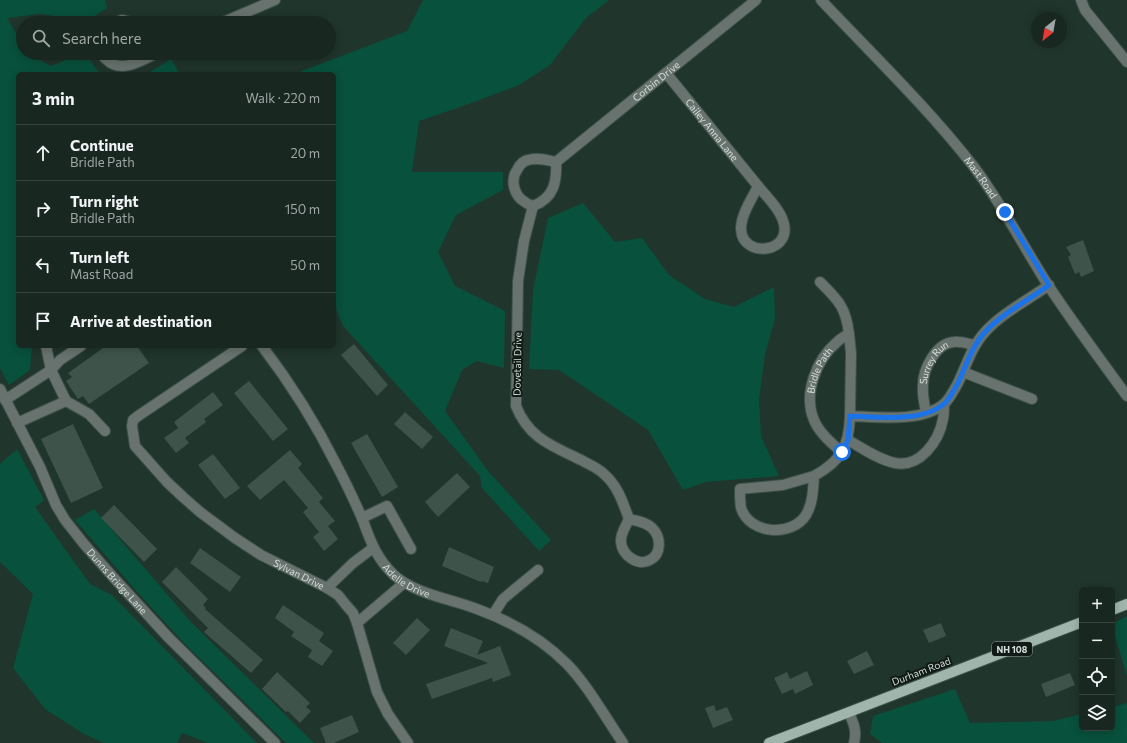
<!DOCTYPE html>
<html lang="en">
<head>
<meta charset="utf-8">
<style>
	body { margin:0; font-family:Commissioner,sans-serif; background:#21302a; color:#f1f3f6 }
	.controls { position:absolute; right:12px; bottom:12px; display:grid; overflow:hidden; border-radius:6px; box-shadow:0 2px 10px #0003 }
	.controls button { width:36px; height:36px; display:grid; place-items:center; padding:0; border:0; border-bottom:1px solid #36443f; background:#182821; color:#f1f3f6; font:20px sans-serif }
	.compass { position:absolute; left:1031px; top:12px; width:36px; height:36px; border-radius:50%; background:#182821; box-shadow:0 2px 10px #0003; rotate:211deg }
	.stop { position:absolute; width:12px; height:12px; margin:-9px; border:3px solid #1a73e8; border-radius:50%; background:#fff }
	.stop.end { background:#1a73e8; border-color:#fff; box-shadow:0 1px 4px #0008 }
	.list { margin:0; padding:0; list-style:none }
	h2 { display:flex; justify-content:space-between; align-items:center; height:52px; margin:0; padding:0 16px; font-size:17px }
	h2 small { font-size:13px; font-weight:400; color:#9fa6a5 }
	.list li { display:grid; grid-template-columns:26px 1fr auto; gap:12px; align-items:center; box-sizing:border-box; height:56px; padding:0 16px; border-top:1px solid #36443f }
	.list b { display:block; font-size:15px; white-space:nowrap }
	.list p { margin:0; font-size:13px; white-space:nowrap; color:#9fa6a5 }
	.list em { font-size:13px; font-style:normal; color:#9fa6a5 }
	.icon { flex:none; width:22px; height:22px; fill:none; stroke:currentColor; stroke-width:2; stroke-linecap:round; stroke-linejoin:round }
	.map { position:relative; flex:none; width:1127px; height:743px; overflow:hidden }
	.search { position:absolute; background:#182821; box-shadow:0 2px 10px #0003; left:16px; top:16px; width:320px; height:44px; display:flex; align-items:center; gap:10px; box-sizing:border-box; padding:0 14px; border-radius:22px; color:#9fa6a5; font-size:15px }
	.panel { position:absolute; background:#182821; box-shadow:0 2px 10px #0003; left:16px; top:72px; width:320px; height:276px; border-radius:6px }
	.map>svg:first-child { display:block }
	.green { fill:#08513c }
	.building { fill:#3e544a }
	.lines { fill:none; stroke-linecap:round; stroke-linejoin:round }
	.minor-casing { stroke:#3c5048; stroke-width:12 }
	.major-casing { stroke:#3c5048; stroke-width:12 }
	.minor { stroke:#68726e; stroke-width:10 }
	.major { stroke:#a0b5ac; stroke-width:10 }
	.route { stroke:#1a73e8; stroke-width:5 }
	.labels { text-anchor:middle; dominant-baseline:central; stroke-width:4; stroke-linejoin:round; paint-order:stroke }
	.shield { fill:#111a16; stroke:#98a39e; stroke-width:1 }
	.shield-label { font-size:9px; font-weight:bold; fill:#d2ded9 }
	.street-label { font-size:10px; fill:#d2ded9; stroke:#111a16 }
</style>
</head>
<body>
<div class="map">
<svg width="1127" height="743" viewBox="0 0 1127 743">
	<rect width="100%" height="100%" fill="#20352c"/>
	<!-- green -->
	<path class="green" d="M0,0H105L107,8L87,21L40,14L7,18L23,45V53H27L51,66L73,57L89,59L100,74H18V346H32L30,370L9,385L0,368Z
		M423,0H609L586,18L550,65L519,85L469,104L419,121L412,172H503V190L456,215L438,252L455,286L505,311L504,368L477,361L462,370L445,411L488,471L551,540L539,551L482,488L480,476L343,326L334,305V74H294L407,31Z
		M171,59L180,74H147Z
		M583,203L615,242L642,238L669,275L705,299L734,307L774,287L775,319L765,354L759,400L761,436L779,476L706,482L683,490L648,430L559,370L529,369L533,290L548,218Z
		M17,449L44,500L35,507L90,584L112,595L257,743H208L182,733L177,743H104L84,734L45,709L13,668L33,594L0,562V464Z
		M94,509L191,622L314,743H286L184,643L137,592L75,520Z
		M1127,616V676L1112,626V624Z
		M955,689L970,723L1053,721L1082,714V728H1112V707L1127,703V743H882L870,734L873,716Z"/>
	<!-- building -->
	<path class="building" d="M1083,240L1094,271L1081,277L1079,272L1075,274L1068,257L1071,255L1066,247Z
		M354,344L388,385L377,396L341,355Z
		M106,346H137L149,363L89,404L83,396L78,399L66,381L72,377L68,373Z
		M249,381L288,429L273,441L234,393Z
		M213,392L223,405L204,419L206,422L185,438L189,443L176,453L164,438L178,428L174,422Z
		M405,412L433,437L422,449L394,424Z
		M73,424L103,488L71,503L41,439Z
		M367,434L398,487L382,497L351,443Z
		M290,450L302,464L298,468L323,498L319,502L335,521L328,526L338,539L324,551L313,537L319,532L303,512L308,508L284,480L260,500L247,486Z
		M213,454L240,488L225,499L198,465Z
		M457,473L470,487L438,517L425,502Z
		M114,505L157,549L144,562L101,518Z
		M449,547L494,567L488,583L482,581L481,582L442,566Z
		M200,548L241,577L230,592L190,563Z
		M176,567L208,599L203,605L206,608L205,609L263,660L251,673L204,632L208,628L162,582Z
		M283,605L324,633L319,641L333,651L322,666L308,657L312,650L291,636L294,632L275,618Z
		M417,618L430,630L406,655L393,643Z
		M941,623L946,636L929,643L923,630Z
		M451,628L483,641L477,655L500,646L511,675L493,682L492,678L432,699L426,684L488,663L444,646Z
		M867,651L874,665L854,674L847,661Z
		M807,671L813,685L795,694L793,689L782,694L774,678L787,672L790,679Z
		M277,672L310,703L306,707L311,711L300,723L288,711L286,712L262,689Z
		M1070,673L1075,685L1046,697L1041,684Z
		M714,705L716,711L727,707L733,720L713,728L705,708Z
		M352,715L359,732L334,743H326L320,728Z"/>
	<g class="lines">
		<!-- minor casing -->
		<g class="minor-casing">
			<g id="minor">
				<path id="s1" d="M821,0C873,55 928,108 974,167C1002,204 1023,246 1048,285C1073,323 1100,359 1127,396"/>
				<path d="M1081,0L1085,10L1127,62"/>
				<path d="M114,23L122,20L136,23"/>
				<path d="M221,23L275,0"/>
				<path d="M102,53C103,57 104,58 107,60C121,74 143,60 157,53"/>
				<path id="s2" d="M666,73L758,186"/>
				<path id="s3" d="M556,162C557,182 554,198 533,206C531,205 527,204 525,202C514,196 510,180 517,170C519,166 523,161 528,160C537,157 547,160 556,162L756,0"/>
				<path d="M758,186C766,196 777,206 782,218C797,253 742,260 741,229C741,214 752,199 758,186Z"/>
				<path d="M533,206L524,241L518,281L516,406C529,439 553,446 583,461C590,465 598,468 604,474C618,486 623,503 629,519"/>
				<path d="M820,282C838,300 846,307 849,334"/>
				<path id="s4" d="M242,346L138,416L133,420L132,426L135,446L167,482L183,497L200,512L235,538L261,555L327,588L338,595L346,605L353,613L357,623L377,692L388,714L408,743"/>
				<path id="s5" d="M262,346C291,384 316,424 337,466C346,483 354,500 362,518C370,540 376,558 394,575C415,594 451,599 477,609C510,621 542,639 567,664C589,687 605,717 623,743"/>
				<path d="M963,372L1032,399"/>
				<path id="s6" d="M0,389L40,467L56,505L65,520L84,544L113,577L168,637L275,743"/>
				<path d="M5,400L51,370L60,360L81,346"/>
				<path d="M66,401L89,414L105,431"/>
				<path id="s7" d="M926,412C924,403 922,394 923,385C923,369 936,343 954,342C960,341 969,344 975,345"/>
				<path d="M17,423L66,401L51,370L46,346"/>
				<path d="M848,440C862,448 879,460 895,463C920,468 939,441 943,419C944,414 944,409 944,404"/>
				<path id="s8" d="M842,452C832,444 819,433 814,420C803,394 816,360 837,342C840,339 845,336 849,334L851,353L850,416C877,417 923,423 945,403C950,398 954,390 958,383C966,366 972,346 985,332C1002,313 1028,300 1049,285"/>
				<path d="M814,476C813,490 813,503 806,515C792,537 750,535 741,508C740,503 740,495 740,489L783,485Z"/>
				<path d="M814,476C841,461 849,447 850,416"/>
				<path d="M362,518L387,506L411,549"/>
				<path d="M629,519C637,521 646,522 652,528C661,536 662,554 650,560C638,567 622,555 621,542C620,534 626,526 629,519Z"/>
				<path d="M327,588L353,563L373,548"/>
				<path d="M493,615L503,599L538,570"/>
				<path d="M357,623L404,583"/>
				<path d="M849,713C854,724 857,731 854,743"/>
			</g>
		</g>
		<!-- major casing -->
		<g class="major-casing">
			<path id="major" d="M1112,610L1127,604
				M769,743L1082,622"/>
		</g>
		<!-- minor -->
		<use href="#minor" class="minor"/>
		<!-- major -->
		<use href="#major" class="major"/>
	</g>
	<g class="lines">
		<!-- route -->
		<path class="route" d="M842,452L848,440L850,416C877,417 923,423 945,403C950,398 954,390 958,383C966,366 972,346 985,332C1001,314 1029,300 1049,285L1005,212"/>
	</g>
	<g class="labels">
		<!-- shield labels -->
		<rect class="shield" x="992" y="642" width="40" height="14" rx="3"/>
		<g class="shield-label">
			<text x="1012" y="649">NH 108</text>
		</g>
		<!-- street labels -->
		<g class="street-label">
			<text stroke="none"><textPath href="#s3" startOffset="272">Corbin Drive</textPath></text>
			<text stroke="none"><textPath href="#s2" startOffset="73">Cailey Anna Lane</textPath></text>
			<text stroke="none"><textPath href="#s1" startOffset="239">Mast Road</textPath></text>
			<text transform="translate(517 364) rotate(-89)">Dovetail Drive</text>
			<text stroke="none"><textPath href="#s7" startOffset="53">Surrey Run</textPath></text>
			<text stroke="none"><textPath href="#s8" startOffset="95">Bridle Path</textPath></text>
			<text stroke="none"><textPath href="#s4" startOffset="368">Sylvan Drive</textPath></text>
			<text stroke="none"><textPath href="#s5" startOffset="279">Adelle Drive</textPath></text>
			<text stroke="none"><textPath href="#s6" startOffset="227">Dunns Bridge Lane</textPath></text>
			<text transform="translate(921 671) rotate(-21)">Durham Road</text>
		</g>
	</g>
</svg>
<div class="controls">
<button>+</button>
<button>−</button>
<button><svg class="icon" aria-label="locate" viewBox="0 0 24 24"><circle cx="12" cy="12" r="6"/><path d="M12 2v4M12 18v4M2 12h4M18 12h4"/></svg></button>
<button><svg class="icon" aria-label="layers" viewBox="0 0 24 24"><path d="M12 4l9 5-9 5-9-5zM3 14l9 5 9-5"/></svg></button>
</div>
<svg class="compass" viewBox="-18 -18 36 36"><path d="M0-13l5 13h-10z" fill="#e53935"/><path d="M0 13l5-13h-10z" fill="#9fa6a5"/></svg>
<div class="stop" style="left:842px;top:452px"></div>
<div class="stop end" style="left:1005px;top:212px"></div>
<div class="search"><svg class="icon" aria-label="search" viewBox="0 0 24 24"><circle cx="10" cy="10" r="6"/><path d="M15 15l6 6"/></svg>Search here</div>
<section class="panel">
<h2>3 min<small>Walk · 220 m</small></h2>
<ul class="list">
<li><svg class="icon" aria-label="ahead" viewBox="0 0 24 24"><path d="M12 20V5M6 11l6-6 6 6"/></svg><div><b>Continue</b><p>Bridle Path</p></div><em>20 m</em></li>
<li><svg class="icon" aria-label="right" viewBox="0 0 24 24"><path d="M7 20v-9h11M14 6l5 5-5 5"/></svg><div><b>Turn right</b><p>Bridle Path</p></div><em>150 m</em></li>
<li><svg class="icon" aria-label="left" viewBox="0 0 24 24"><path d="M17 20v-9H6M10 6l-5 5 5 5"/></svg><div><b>Turn left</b><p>Mast Road</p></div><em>50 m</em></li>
<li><svg class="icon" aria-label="arrive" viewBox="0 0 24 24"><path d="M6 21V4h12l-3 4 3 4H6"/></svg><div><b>Arrive at destination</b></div></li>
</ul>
</section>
</div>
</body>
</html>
